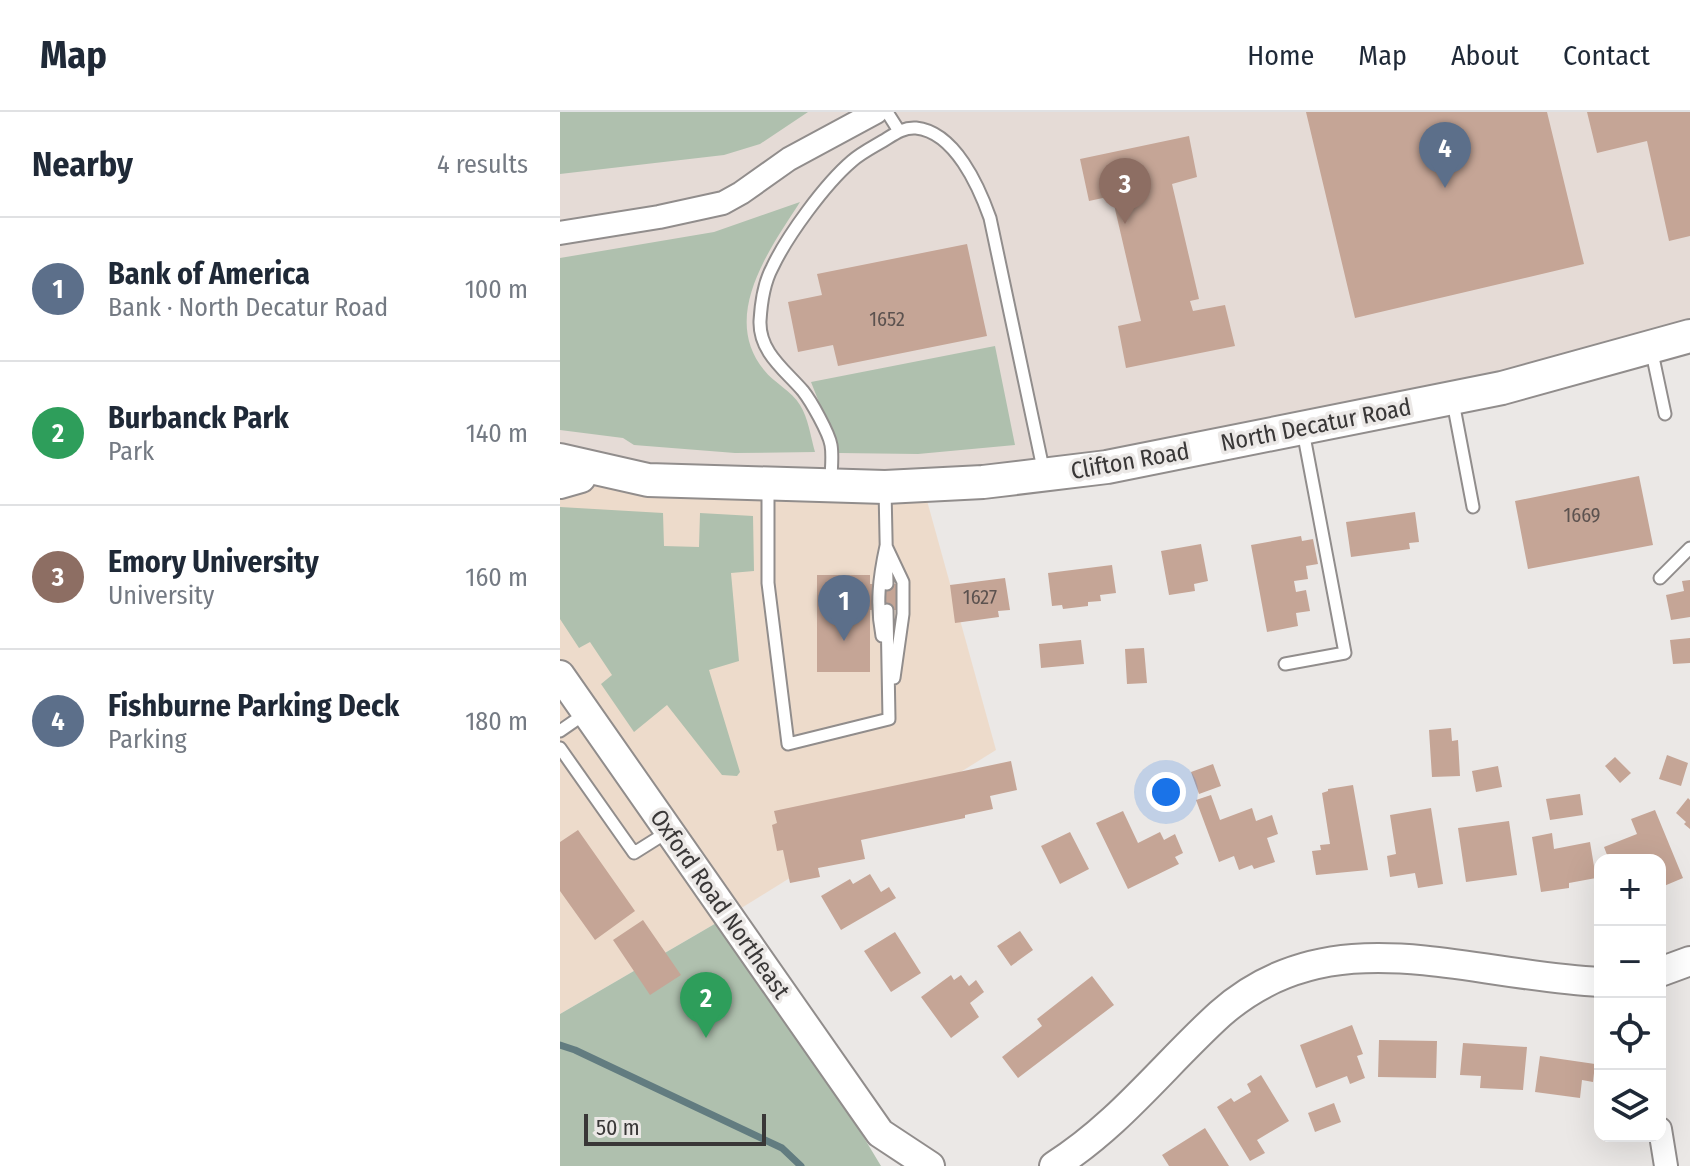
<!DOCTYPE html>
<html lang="en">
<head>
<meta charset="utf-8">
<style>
	body { margin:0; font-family:"Fira Sans Condensed",sans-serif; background:#f2f2f3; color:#1f2937 }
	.controls { position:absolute; right:24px; bottom:24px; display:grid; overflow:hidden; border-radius:16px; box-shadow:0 8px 32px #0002 }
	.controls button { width:72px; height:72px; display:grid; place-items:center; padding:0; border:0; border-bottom:2px solid #e0e1e3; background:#fff; color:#1f2937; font:40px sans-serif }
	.scale { position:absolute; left:24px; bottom:20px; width:182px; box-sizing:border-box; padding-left:8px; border:4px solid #393737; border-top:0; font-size:22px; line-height:28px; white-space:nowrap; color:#393737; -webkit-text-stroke:6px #ebe8e6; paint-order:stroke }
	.you { position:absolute; left:606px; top:680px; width:28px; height:28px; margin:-20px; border:6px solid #fff; border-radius:50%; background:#1a73e8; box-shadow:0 0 0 12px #1a73e833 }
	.badge { display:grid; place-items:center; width:52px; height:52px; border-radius:50%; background:#8c5f04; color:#fff; font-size:26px; font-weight:700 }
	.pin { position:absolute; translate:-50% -66px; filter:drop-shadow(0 2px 4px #0008) }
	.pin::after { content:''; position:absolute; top:42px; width:28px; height:24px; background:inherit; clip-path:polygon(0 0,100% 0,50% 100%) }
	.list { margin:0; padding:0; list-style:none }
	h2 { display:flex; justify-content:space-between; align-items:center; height:104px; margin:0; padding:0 32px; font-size:34px }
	h2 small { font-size:26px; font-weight:400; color:#747a83 }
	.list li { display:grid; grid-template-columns:52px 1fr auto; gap:24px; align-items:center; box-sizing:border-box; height:144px; padding:0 32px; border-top:2px solid #e0e1e3 }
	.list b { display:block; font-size:30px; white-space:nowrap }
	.list p { margin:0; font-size:26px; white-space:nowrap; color:#747a83 }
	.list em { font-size:26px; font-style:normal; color:#747a83 }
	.icon { flex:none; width:44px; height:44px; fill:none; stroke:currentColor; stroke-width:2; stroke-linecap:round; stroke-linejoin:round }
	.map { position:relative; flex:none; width:1130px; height:1054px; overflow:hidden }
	header { display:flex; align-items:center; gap:48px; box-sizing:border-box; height:112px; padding:0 40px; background:#fff; border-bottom:2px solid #e0e1e3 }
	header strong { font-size:38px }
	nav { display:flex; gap:44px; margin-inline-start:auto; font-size:28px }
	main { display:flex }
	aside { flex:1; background:#fff }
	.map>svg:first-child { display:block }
	.commercial { fill:#eddbcb }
	.built { fill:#e5dbd6 }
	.green { fill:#afc0ae }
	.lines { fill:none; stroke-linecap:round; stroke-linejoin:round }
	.stream { stroke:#627c80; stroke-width:7 }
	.building { fill:#c5a596 }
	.service-casing { stroke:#918d8c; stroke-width:15 }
	.minor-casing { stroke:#918d8c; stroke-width:26 }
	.tertiary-casing { stroke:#918d8c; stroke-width:32 }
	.secondary-casing { stroke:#918d8c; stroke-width:36 }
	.service { stroke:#fff; stroke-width:11 }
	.minor { stroke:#fff; stroke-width:22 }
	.tertiary { stroke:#fff; stroke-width:28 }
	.secondary { stroke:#fff; stroke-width:32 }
	.labels { text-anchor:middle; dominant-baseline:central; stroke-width:7; stroke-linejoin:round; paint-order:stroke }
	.number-label { font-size:20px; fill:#5c524f }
	.street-label { font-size:24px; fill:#393737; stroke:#ebe8e6 }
</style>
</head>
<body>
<header>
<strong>Map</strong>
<nav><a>Home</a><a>Map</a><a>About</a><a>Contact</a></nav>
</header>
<main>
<aside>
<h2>Nearby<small>4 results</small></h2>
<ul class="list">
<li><span class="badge" style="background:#5c6f8a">1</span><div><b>Bank of America</b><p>Bank · North Decatur Road</p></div><em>100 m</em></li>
<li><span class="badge" style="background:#2e9e5b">2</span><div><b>Burbanck Park</b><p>Park</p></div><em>140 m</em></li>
<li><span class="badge" style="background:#8d6e63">3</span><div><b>Emory University</b><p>University</p></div><em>160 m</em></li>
<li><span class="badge" style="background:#5c6f8a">4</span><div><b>Fishburne Parking Deck</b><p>Parking</p></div><em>180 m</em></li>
</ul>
</aside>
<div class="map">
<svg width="1130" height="1054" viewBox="0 0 1130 1054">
	<rect width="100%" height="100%" fill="#ebe8e6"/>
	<!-- commercial -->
	<path class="commercial" d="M0,373L366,385L436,638L170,803L0,902Z"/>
	<!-- built -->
	<path class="built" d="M0,0H1130V224L423,370L0,348Z"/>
	<!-- green -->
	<path class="green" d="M0,0H248L200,32L164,43L0,62Z
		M240,90C210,137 160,204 204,258C214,271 232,279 240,293C248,305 251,326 255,340L175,341L74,333L63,326L0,318V146L154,120Z
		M435,234L455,333L358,342L279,341L251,270Z
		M0,395L103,401L104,434L139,435L140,401L193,404L194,459L171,461L179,549L149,558L180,660L177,664L162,663L107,593L74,620L41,572L52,563L30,530L19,536L0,507Z
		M170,803L321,1054H0V902Z"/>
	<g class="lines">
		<!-- stream -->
		<path class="stream" d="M0,933L15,938L222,1036L241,1054"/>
	</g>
	<!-- building -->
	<path class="building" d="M746,0H987L1024,152L795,206Z
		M1027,0H1130V124L1109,129L1087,29L1037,41Z
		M629,24L637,65L612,72L639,187L630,189L633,199L665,193L675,234L566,256L558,214L581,209L552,84L529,89L520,47Z
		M407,132L427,224L278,254L273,233L238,240L228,190L262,183L257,162Z
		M1079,364L1093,433L968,457L955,389Z
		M855,400L859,430L849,431L850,437L791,445L786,410Z
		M741,424L742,429L753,427L758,452L746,454L748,467L734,469L736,480L746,478L750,499L736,501L738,514L707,520L691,433Z
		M641,432L648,469L634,472L635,479L609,483L601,439Z
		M552,453L556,481L540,483L541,489L528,490V494L503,497L502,493L492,494L488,461Z
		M257,463H310V472H338V498H310V560H257Z
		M445,466L450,498L438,499L439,505L395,511L390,473Z
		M1130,468V505L1111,508L1106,483L1124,479L1122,469Z
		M1130,526V551L1113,552L1110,528Z
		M521,528L524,552L481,556L479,532Z
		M584,536L587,571L567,572L565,537Z
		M891,616L892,629L898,628L900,664L872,665L869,618Z
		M1107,643L1128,651L1121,674L1099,667Z
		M1055,645L1071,661L1060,671L1045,654Z
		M451,649L457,678L430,684L433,697L405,703V706L301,728L305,747L258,756L260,765L230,771L223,738L217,739L212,713L217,711L214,699Z
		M653,652L661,674L639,682L631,660Z
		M938,654L942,675L916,680L912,659Z
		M793,673L808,758L756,763L752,739L761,738L760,733L770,732L762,681L768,679V677Z
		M1020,682L1023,703L990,708L986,687Z
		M651,683L660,708L692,696L696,709L712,703L718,722L707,726L715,750L694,757L692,753L679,758L674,744L659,750L636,688Z
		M1128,686L1130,688V717L1124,712L1126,710L1116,701Z
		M871,696L883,772L858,776L855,761L830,765L827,744L836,742L830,703Z
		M1095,698L1123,766L1104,774L1100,764V748H1049L1044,735L1077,722L1071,707Z
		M563,699L578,731L600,720L604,728L615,722L623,741L615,745L619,752L568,777L536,711Z
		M949,709L957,763L906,770L898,716Z
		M18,718L75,799L35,828L0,779V730Z
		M510,720L529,757L500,772L481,734Z
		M992,721L994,737L1030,730L1036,766L1009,771V776L981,780L972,725Z
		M310,762L321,780L329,775L336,786L281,818L261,784L290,767L293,772Z
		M83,808L121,863L90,883L53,828Z
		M460,819L473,838L451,854L437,834Z
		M335,820L361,861L331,880L304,839Z
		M391,863L394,868L401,863L409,874L416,868L424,880L410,891L419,905L391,926L361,885Z
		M532,864L554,893L458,966L442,945L482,914L477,907Z
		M792,913L803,942L797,944L805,966L790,972L787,964L756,976L740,933Z
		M819,928L877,929L876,966L818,965Z
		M903,931L967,935L963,978L920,976L921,964L900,963Z
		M980,944L1035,952L1033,970L1022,968L1020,986L975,980Z
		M701,963L729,1009L697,1028L705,1041L690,1049L657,995L671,986L674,990L691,980L687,972Z
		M774,991L781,1010L755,1020L748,1001Z
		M645,1016L669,1054H609L602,1043Z"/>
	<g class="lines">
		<!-- service casing -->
		<g class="service-casing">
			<path id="service" d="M327,0L339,19
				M1091,236L1105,302
				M893,290L913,395
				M271,369C271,358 273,344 271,333C269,321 251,289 243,279C225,258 199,240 200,209C201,192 204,171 212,156C227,124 265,72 292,49C301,41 313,35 323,29C333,23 343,15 356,16C395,20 419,75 430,106L484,361
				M208,373V471L228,632L329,607L327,498
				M325,377L327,472
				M326,434L343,470V502L334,566
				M1100,466L1130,436
				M322,524C316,492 319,466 326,434
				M725,552L785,541L743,319
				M0,619L26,601
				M0,636L74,741L109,719"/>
		</g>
		<!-- minor casing -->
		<g class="minor-casing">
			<path id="minor" d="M0,121L99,105L163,91L181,81L229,47L316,0
				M1100,1017L1106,1054"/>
		</g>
		<!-- tertiary casing -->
		<g class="tertiary-casing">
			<path id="tertiary" d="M0,372L21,366
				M0,563L320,1021L370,1054
				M1100,860L1130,849
				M494,1054C559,1013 604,953 660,902C771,803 908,864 1040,870"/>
		</g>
		<!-- secondary casing -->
		<g class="secondary-casing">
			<path id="secondary" d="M0,348L88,368L325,375L423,370L547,355L942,276L1130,224"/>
		</g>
		<!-- service -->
		<use href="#service" class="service"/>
		<!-- minor -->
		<use href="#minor" class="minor"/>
		<!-- tertiary -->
		<use href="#tertiary" class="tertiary"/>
		<!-- secondary -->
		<use href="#secondary" class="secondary"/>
	</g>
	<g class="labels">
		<!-- number labels -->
		<g class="number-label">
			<text x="327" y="207">1652</text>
			<text x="1022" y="403">1669</text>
			<text x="420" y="485">1627</text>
		</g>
		<!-- street labels -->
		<g class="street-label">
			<text transform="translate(756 313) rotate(-11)">North Decatur Road</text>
			<text transform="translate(570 349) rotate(-10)">Clifton Road</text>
			<text transform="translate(160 792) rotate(55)">Oxford Road Northeast</text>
		</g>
	</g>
</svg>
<div class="controls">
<button>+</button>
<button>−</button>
<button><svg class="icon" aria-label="locate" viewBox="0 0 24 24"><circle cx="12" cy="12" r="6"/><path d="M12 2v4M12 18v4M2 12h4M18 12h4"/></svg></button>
<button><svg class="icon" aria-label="layers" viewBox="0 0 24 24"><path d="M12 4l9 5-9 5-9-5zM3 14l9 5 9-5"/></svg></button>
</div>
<div class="scale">50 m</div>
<div class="you"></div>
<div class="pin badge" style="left:284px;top:529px;background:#5c6f8a">1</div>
<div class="pin badge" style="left:146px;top:926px;background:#2e9e5b">2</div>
<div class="pin badge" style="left:565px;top:112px;background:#8d6e63">3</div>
<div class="pin badge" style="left:885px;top:76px;background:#5c6f8a">4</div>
</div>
</main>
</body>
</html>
